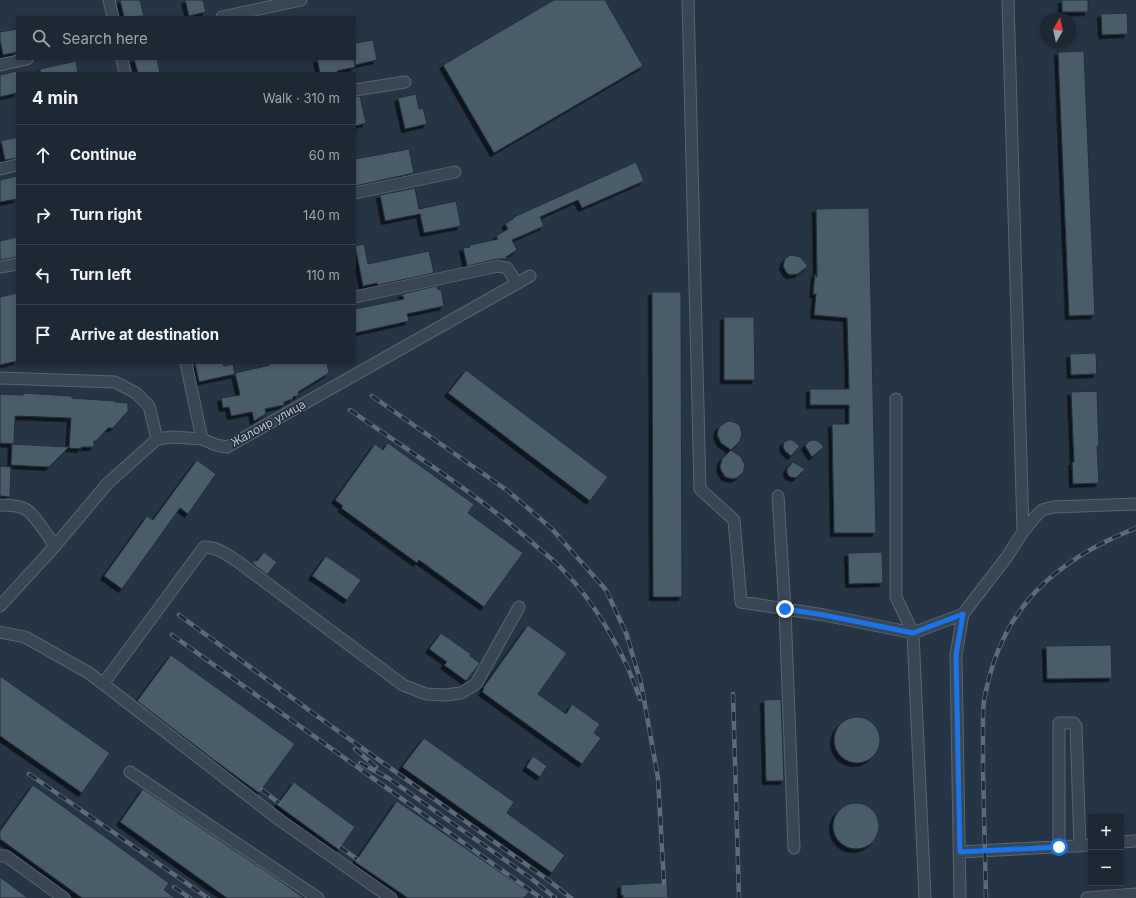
<!DOCTYPE html>
<html lang="en">
<head>
<meta charset="utf-8">
<style>
	body { margin:0; font-family:Inter,sans-serif; background:#293440; color:#f1f3f6 }
	.controls { position:absolute; right:12px; bottom:12px; display:grid; overflow:hidden; border-radius:0px; box-shadow:0 2px 6px #0003 }
	.controls button { width:36px; height:36px; display:grid; place-items:center; padding:0; border:0; border-bottom:1px solid #3a444f; background:#1c2834; color:#f1f3f6; font:20px sans-serif }
	.compass { position:absolute; left:1040px; top:12px; width:36px; height:36px; border-radius:50%; background:#1c2834; box-shadow:0 2px 6px #0003; rotate:9deg }
	.stop { position:absolute; width:12px; height:12px; margin:-9px; border:3px solid #1a73e8; border-radius:50%; background:#fff }
	.stop.end { background:#1a73e8; border-color:#fff; box-shadow:0 1px 4px #0008 }
	.list { margin:0; padding:0; list-style:none }
	h2 { display:flex; justify-content:space-between; align-items:center; height:52px; margin:0; padding:0 16px; font-size:17px }
	h2 small { font-size:13px; font-weight:400; color:#a0a6ac }
	.list li { display:grid; grid-template-columns:26px 1fr auto; gap:12px; align-items:center; box-sizing:border-box; height:60px; padding:0 16px; border-top:1px solid #3a444f }
	.list b { display:block; font-size:15px; white-space:nowrap }
	.list em { font-size:13px; font-style:normal; color:#a0a6ac }
	.icon { flex:none; width:22px; height:22px; fill:none; stroke:currentColor; stroke-width:2; stroke-linecap:round; stroke-linejoin:round }
	.map { position:relative; flex:none; width:1136px; height:898px; overflow:hidden }
	.search { position:absolute; background:#1c2834; box-shadow:0 2px 6px #0003; left:16px; top:16px; width:340px; height:44px; display:flex; align-items:center; gap:10px; box-sizing:border-box; padding:0 14px; border-radius:0px; color:#a0a6ac; font-size:15px }
	.panel { position:absolute; background:#1c2834; box-shadow:0 2px 6px #0003; left:16px; top:72px; width:340px; height:292px; border-radius:0px }
	.map>svg:first-child { display:block }
	.building { fill:#485b6b; stroke:#202e3b; filter:url(#shadow) }
	.lines { fill:none; stroke-linecap:round; stroke-linejoin:round }
	.minor-casing { stroke:#586571; stroke-width:13 }
	.minor { stroke:#394754; stroke-width:11 }
	.rail-casing { stroke:#5b6b7b; stroke-width:4.5 }
	.rail { stroke:#1e2c3a; stroke-width:3; stroke-dasharray:9; stroke-linecap:butt }
	.route { stroke:#1a73e8; stroke-width:5 }
	.labels { text-anchor:middle; dominant-baseline:central; stroke-width:3; stroke-linejoin:round; paint-order:stroke }
	.street-label { font-size:12px; fill:#b7c2ce; stroke:#1e2c3a }
</style>
</head>
<body>
<div class="map">
<svg width="1136" height="898" viewBox="0 0 1136 898">
	<defs>
		<filter id="shadow"><feDropShadow dx="-3.5" dy="3.5" stdDeviation="0" flood-color="#0009"/></filter>
	</defs>
	<rect width="100%" height="100%" fill="#253545"/>
	<!-- building -->
	<path class="building" d="M120,0H140L144,16L124,17Z
		M185,0H203L206,12L189,16Z
		M554,0H605L643,66L494,153L443,65Z
		M1062,0H1088V12H1062Z
		M1127,13L1128,34L1102,35L1101,14Z
		M17,29V52L3,55L0,40V32Z
		M373,40L377,60L355,65V43Z
		M1084,51L1095,315L1069,316L1058,52Z
		M134,59H157L160,73H138Z
		M317,59H354L355,67L337,71V73H320Z
		M76,61L78,73H40V69Z
		M17,71V93L0,97V75Z
		M416,94L419,109L423,108L427,124L405,129L398,98Z
		M360,96L366,123L355,126V97Z
		M17,137V158L5,160L1,141Z
		M409,149L414,173L355,186V159Z
		M636,162L644,181L582,208L578,200L540,217L544,226L512,240L517,250L506,257L507,259H497L467,266L463,248L470,247V245L498,239L496,236L508,229L505,224L514,218V217Z
		M17,176V199L0,202V180Z
		M415,188L419,209L456,201L461,226L424,233L420,214L385,221L380,195Z
		M869,208L876,533H834L832,424H849V405H810V389H849L847,318L814,315L816,294H813L815,274L817,277L816,209Z
		M17,237V257L0,260V241Z
		M364,244L368,264L429,251L434,273L378,285L377,283L363,286L355,246Z
		M790,255L797,256L800,257L808,266L798,274L791,275L788,274L786,272L783,266L785,259Z
		M437,286L438,290L441,289L444,306L407,314L409,321L355,333V309L404,299L402,294Z
		M652,292H681L682,597H653Z
		M17,293V361L0,365V297Z
		M724,317H754L755,380H724Z
		M1096,353L1097,374L1071,375L1070,354Z
		M195,363H223L224,366L233,364L235,374L199,382Z
		M269,363H327L329,373L298,392L299,395L293,397V399L284,402V405L265,409L266,414L254,421L252,412L231,416L229,407L223,408L221,398L240,395L235,373L270,365Z
		M466,370L608,477L590,501L448,393Z
		M1097,391L1099,446H1097L1099,483L1073,484L1072,462H1074L1071,392Z
		M23,393L72,396V398L115,401V402L128,403V411L113,428H108L96,441H94V447H81V449L69,448L71,418L15,416L14,444L0,443V394L23,395Z
		M730,421L737,423L740,426L742,434L740,441L731,450L721,443L717,435L719,427L726,422Z
		M788,440H792L800,446L791,456L785,451L783,447L784,442Z
		M814,440L818,441L824,447L812,457L805,446L809,441Z
		M388,443L474,504L468,513L523,553L484,607L419,560L417,563L341,508L343,506L335,500L375,444L383,450Z
		M12,444L69,447L49,467L11,465Z
		M731,450L741,457L745,465L743,473L737,478L733,479L725,477L721,470L720,466L722,459Z
		M197,460L216,474L188,514L180,508L122,589L104,576L147,516L153,520Z
		M793,462L805,469L796,478L790,477L787,473V469Z
		M0,466L11,467L10,497L0,496Z
		M264,552L277,562L267,575L252,563L255,560L257,561Z
		M882,552L883,583L849,584L848,553Z
		M326,556L361,580L347,600L312,576Z
		M528,625L567,653L538,694L566,714L572,704L600,724L594,733L601,738L582,764L482,692L484,689L483,688Z
		M441,633L471,654L470,656L480,663L466,681L444,665L447,662L429,649Z
		M1111,645L1112,678L1047,679L1046,646Z
		M171,655L295,744L259,793L214,760L137,701Z
		M0,676L110,753L82,793L0,736Z
		M781,699L784,781H766L764,700Z
		M834 740a23 23 0 1 1 46 0a23 23 0 1 1-46 0Z
		M424,738L514,802L507,813L565,855L552,873L402,767Z
		M533,756L547,766L540,777L526,767Z
		M294,782L355,827L339,850L277,805Z
		M33,785L169,883L164,890L175,898H82L0,839V831Z
		M143,789L279,880L304,898H227L120,822Z
		M397,801L529,892L524,898H408L355,862Z
		M833 826a23 23 0 1 1 46 0a23 23 0 1 1-46 0Z
		M0,877L28,898H0Z
		M653,883H667L668,898H623V895H621V885Z"/>
	<g class="lines">
		<!-- minor casing -->
		<g class="minor-casing">
			<path id="minor" d="M109,0L113,17
				M688,0L700,489L734,520L741,602L824,615L913,633L963,614L1006,558L1023,532L1036,516L1042,510L1053,507L1136,504
				M1008,0L1023,532
				M222,17L301,0
				M122,59L125,73
				M0,65L27,59
				M355,90L405,82
				M0,169L17,165
				M355,193L455,172
				M0,267L17,264
				M355,297L498,266L507,268L517,283
				M186,363L202,439
				M0,378L115,382L136,393L149,406L157,439
				M896,399V597L913,633L925,898
				M778,496L785,609L794,848
				M0,505C8,505 18,505 25,509C34,513 49,538 55,546
				M0,606L55,546L107,484L157,439L172,437L202,439L216,445L227,447L530,276
				M0,632L25,637L89,673L281,821L391,898
				M103,684L204,547C217,547 226,554 237,561L403,685L426,694L445,695L461,693L476,684L519,607
				M130,772L318,898
				M1121,842L1136,841
				M1059,847V723H1074L1076,726L1080,846
				M959,852L1091,845
				M0,856H6L64,898
				M960,898L956,655L963,614
				M1087,898L1136,894"/>
		</g>
		<!-- minor -->
		<use href="#minor" class="minor"/>
		<!-- rail casing -->
		<g class="rail-casing">
			<path id="rail" d="M372,396L508,491L552,529L606,590L626,633L641,683L658,778L664,883
				M350,410C413,454 479,495 536,546C545,554 555,561 563,570C595,602 626,656 640,699
				M179,615L317,716L548,880L571,898
				M172,635L541,898
				M733,694L739,898
				M355,749L376,767
				M360,763L388,778L532,879L555,898
				M29,774L208,898
				M262,790L279,803
				M340,847L357,859
				M174,887L190,898
				M986,898C985,856 984,813 983,771C983,754 983,738 983,722C983,715 983,708 984,701C1000,609 1053,561 1136,528"/>
		</g>
		<!-- rail -->
		<use href="#rail" class="rail"/>
	</g>
	<g class="lines">
		<!-- route -->
		<path class="route" d="M785,609L824,615L913,633L963,614L956,655L960,852L1059,847"/>
	</g>
	<g class="labels">
		<!-- street labels -->
		<g class="street-label">
			<text transform="translate(268 423) rotate(-29)">Жалоир улица</text>
		</g>
	</g>
</svg>
<div class="controls">
<button>+</button>
<button>−</button>
</div>
<svg class="compass" viewBox="-18 -18 36 36"><path d="M0-13l5 13h-10z" fill="#e53935"/><path d="M0 13l5-13h-10z" fill="#a0a6ac"/></svg>
<div class="stop" style="left:1059px;top:847px"></div>
<div class="stop end" style="left:785px;top:609px"></div>
<div class="search"><svg class="icon" aria-label="search" viewBox="0 0 24 24"><circle cx="10" cy="10" r="6"/><path d="M15 15l6 6"/></svg>Search here</div>
<section class="panel">
<h2>4 min<small>Walk · 310 m</small></h2>
<ul class="list">
<li><svg class="icon" aria-label="ahead" viewBox="0 0 24 24"><path d="M12 20V5M6 11l6-6 6 6"/></svg><div><b>Continue</b></div><em>60 m</em></li>
<li><svg class="icon" aria-label="right" viewBox="0 0 24 24"><path d="M7 20v-9h11M14 6l5 5-5 5"/></svg><div><b>Turn right</b></div><em>140 m</em></li>
<li><svg class="icon" aria-label="left" viewBox="0 0 24 24"><path d="M17 20v-9H6M10 6l-5 5 5 5"/></svg><div><b>Turn left</b></div><em>110 m</em></li>
<li><svg class="icon" aria-label="arrive" viewBox="0 0 24 24"><path d="M6 21V4h12l-3 4 3 4H6"/></svg><div><b>Arrive at destination</b></div></li>
</ul>
</section>
</div>
</body>
</html>
